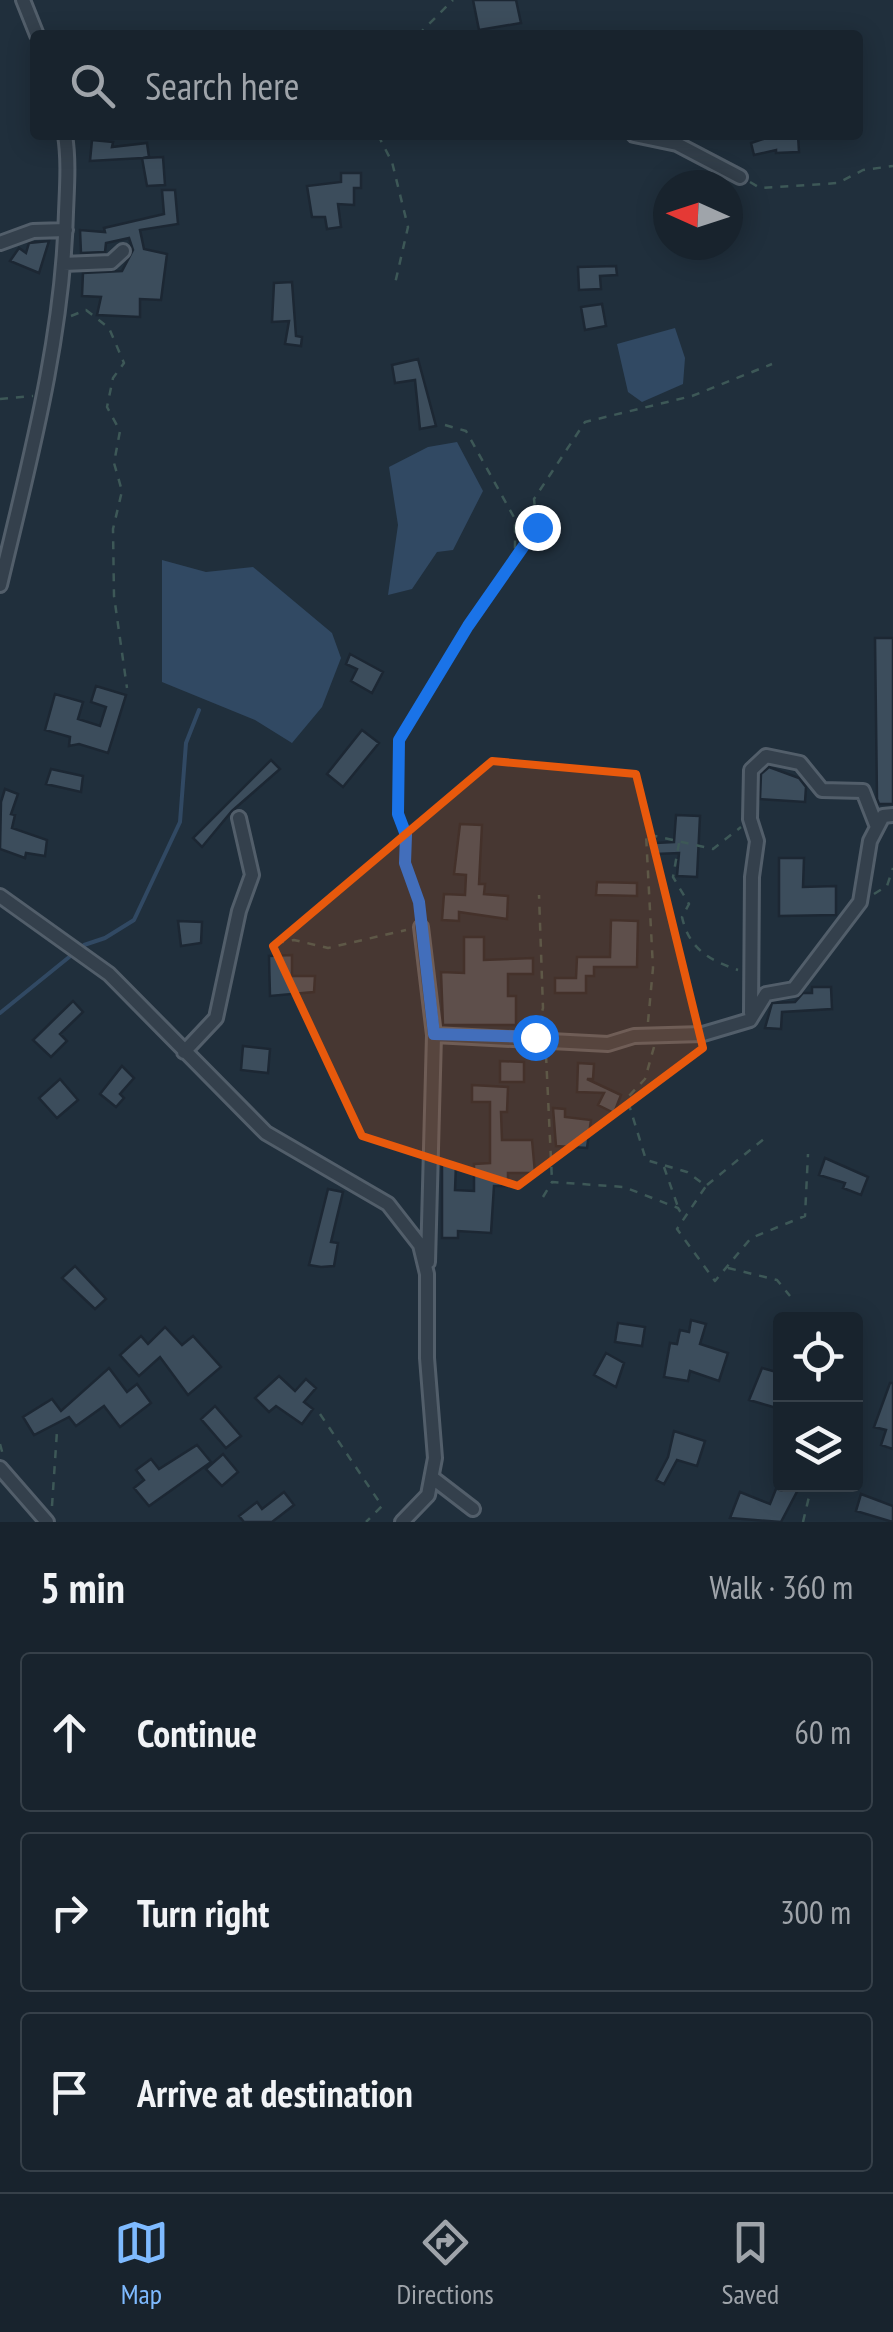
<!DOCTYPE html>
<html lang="en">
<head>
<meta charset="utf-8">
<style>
	body { margin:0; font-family:"PT Sans Narrow",sans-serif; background:#212b35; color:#f1f3f6 }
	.controls { position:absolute; right:30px; bottom:30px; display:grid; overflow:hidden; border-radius:10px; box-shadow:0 5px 25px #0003 }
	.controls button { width:90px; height:90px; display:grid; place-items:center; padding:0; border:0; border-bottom:2px solid #364049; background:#18232d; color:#f1f3f6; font:50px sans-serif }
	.compass { position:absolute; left:653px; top:170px; width:90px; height:90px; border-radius:50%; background:#18232d; box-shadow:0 5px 25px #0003; rotate:273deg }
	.stop { position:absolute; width:30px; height:30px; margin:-22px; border:8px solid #1a73e8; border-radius:50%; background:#fff }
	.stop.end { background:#1a73e8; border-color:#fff; box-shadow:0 2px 10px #0008 }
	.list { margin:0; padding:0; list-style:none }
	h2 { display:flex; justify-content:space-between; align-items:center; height:130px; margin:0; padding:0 40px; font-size:42px }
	h2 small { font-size:32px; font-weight:400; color:#9fa4aa }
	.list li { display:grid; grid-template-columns:65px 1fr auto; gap:30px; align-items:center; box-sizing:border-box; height:160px; margin:0 20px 20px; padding:0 20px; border:2px solid #364049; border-radius:10px }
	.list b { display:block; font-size:38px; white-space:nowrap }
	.list em { font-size:32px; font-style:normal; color:#9fa4aa }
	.icon { flex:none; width:55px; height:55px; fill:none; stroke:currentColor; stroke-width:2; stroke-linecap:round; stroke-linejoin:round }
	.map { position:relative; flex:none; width:893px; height:1522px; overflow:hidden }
	.search { position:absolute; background:#18232d; box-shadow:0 5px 25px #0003; left:30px; right:30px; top:30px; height:110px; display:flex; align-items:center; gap:25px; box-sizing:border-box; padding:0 35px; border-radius:10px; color:#9fa4aa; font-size:38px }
	.sheet { height:670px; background:#18232d }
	nav { display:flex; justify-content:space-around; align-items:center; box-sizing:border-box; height:140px; border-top:2px solid #364049; background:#18232d; font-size:28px; color:#9fa4aa }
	nav a { display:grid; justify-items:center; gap:5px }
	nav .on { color:#7ebaff }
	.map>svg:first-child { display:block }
	.water { fill:#314963 }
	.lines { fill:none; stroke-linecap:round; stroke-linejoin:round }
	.stream { stroke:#314963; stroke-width:4 }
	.building { fill:#3c4d5c; stroke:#1c2733; stroke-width:2.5 }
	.minor-casing { stroke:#525e6a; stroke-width:18 }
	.path { stroke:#3d5857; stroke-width:2.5; stroke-dasharray:8 8; stroke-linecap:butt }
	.minor { stroke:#34404c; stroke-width:12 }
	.route { stroke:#1a73e8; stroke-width:12 }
	.marked { fill:#e8590c; fill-opacity:0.2; stroke:#e8590c; stroke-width:8; stroke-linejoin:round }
</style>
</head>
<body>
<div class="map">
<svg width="893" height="1522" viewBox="0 0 893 1522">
	<rect width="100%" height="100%" fill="#202f3c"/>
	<!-- water -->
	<path class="water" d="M675,328L685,358L683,384L642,402L628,392L617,344Z
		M457,442L483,491L453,550L437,552L412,589L388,595L398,525L389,467L428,447Z
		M162,560L206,572L253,567L332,633L341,658L322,707L292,743L255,720L162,682Z"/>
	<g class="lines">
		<!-- stream -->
		<path class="stream" d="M0,1013L84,945L105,938L134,920L180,822L186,743L199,710"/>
	</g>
	<!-- building -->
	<path class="building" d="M473,0H516L521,23L479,30Z
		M775,135H798L799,152L776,153V150L754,155L751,143Z
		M92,140L113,142L112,147L147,143L149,157L143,158L163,157L165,185L147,186L142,158L90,161Z
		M341,173H361V188H354V205L338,204L341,227L327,229L325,217H312L307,186L341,182Z
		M162,190H175L178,224L140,230L144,249L167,254L161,300L140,299V317L97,315L101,297L82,296L83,273L122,271L133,250L129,238L106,243L105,252L81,253L80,230L105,232L104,228L164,214Z
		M49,241L39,273L10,261L19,248L26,253L29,243Z
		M616,266L617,275L600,276L601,289L579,290L578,267Z
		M292,282L296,336L302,337L301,346L285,344L289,321L272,322L274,283Z
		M602,304L606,326L585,330L581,307Z
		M418,359L436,426L420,429L415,380L395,383L392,365Z
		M875,638H893V804H879L877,799Z
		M350,654L383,672L372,693L351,681L357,669L346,664Z
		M96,686L126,695L108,753L79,744L69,746L70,737L45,730L55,694L83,702L78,719L100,726L106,707L91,702Z
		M362,730L379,743L343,787L327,774Z
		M271,760L280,769L232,811L202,847L193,838Z
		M769,767L799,778L806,787L805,802L760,799L761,774Z
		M51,769L83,776L81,792L46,784Z
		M5,789L18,794L11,814L15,815L12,828L47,840L45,856L26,853L25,858L0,849L1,802Z
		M676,815L700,816L697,877L677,876L679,853L655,854V843L674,842Z
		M460,824L482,825L479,884H485L484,894L508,896L507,919L459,912V921L442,920L444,894L465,895L466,875L454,874Z
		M779,858H804L803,887L836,886V915L779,916Z
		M597,882L637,883V896L596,895Z
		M611,920L638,921L637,967H594V976H586V993H555V978H576L577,957H610Z
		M178,921L202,922L201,943L181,946Z
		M464,937H484V960L533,958V974H508V996H516V1025H443L441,972L464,973Z
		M292,955V976H315L314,992L270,996L269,956Z
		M812,987H831L832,1009L782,1012L781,1029L765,1028L772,1003L795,1002L803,993H812Z
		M73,1001L83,1012L60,1034L67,1041L51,1057L33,1040Z
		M243,1046L270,1049L268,1073L241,1070Z
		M500,1061L524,1062V1082H500Z
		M578,1063L594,1064L593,1079H587L621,1095L614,1113L598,1105L604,1093L577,1092Z
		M122,1066L134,1078L120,1094L124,1098L116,1107L100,1094Z
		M60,1079L78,1100L57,1118L39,1098Z
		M472,1085L508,1087L507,1112H501L502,1140H532L535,1173H508V1186H494L491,1233L458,1231V1238H442V1164H456L455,1190L474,1191V1164L490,1163V1102H472Z
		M553,1108L565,1109V1117L591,1120L587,1148L556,1146Z
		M825,1158L868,1177L861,1195L843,1188L845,1183L819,1175Z
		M328,1189L343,1192L331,1242L338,1243L334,1266L321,1267L309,1265Z
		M75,1266L106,1299L95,1309L62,1278Z
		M691,1320L706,1324L700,1344L728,1353L719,1381L690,1371L688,1381L664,1377L670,1343L677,1344L680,1330L689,1332Z
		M618,1323L645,1327L642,1346L615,1342Z
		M165,1327L182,1345L193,1336L221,1367L188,1395L160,1357L139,1376L120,1355L141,1336L148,1344Z
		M606,1353L624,1363L616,1387L594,1375Z
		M109,1368L127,1392L137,1384L151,1403L120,1427L104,1406L76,1426L69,1417L34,1435L23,1417L52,1399L61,1411Z
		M762,1368L780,1373V1409L749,1400Z
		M279,1376L295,1391L306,1379L316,1388L304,1402L313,1409L302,1424L276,1406L269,1412L255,1398Z
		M890,1383H893V1449L881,1445L886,1430L874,1427Z
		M215,1406L241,1436L226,1448L201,1419Z
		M674,1431L705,1441L697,1466L677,1460L664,1484L656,1480L668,1457Z
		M197,1445L211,1462L149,1506L134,1488L144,1480L136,1470L151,1459L159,1469Z
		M223,1454L238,1472L222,1486L206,1469Z
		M778,1484H801L781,1522L730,1518L740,1492L770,1504Z
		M284,1492L294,1505L272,1522H244L239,1516L257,1502L262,1509Z
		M861,1494L893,1506V1522L856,1511Z"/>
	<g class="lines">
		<!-- minor casing -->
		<g class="minor-casing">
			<path id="minor" d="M23,0L37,35
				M634,135L677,144L740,177
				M0,243L33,231L66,230
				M63,264L111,262L123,251
				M0,585C29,463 63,339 66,212C67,187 69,160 65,135
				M0,896L109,974L266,1133L388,1204L420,1245L427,1274V1358L435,1458L428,1495L402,1522
				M421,927L434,1035L428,1262
				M751,1013L752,877L757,841L750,819L751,770L766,756L800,763L822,790L863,791L877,827
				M434,1035L608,1044L634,1036L703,1034L750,1020L766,994L794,989L860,902L870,841L883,816L893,815
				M184,1052L216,1018L239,911L252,875L239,818
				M0,1468L47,1522
				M434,1479L473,1509"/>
		</g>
		<!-- path -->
		<path class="path" d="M418,35L453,0
			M378,135L392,162L408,227L394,288
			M750,182L760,188L838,183L863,170L893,166
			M71,316L86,310L109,328L124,363L113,378L107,407L120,431L114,463L122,491L113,529L114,596L127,688
			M0,399L33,396
			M445,425L466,431L515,519V559L537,527L534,499L585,422L692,396L772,364
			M679,843L673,877L689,904L682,917C689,949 709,960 738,970
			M874,894L887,886L893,868
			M420,914L405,863L406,835L398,814L399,741L468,627L515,559
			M276,943L294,940L328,948L406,930
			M648,1022L653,968L646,834L713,849L741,827
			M538,1026L543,1008L539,895
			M654,1047L645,1079L627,1098L646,1160L687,1172L706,1186L677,1229L715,1281L751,1238L805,1216L808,1154
			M546,1055L552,1181
			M664,1167L678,1207
			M707,1185L765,1138
			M543,1197L552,1182L624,1187L678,1208L683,1216
			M728,1268L777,1280L790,1296
			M320,1414L382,1506L366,1522
			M0,1444L3,1455
			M52,1506L57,1431
			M803,1522L812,1484"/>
		<!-- minor -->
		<use href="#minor" class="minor"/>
	</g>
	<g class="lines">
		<!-- route -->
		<path class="route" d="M535,1037L434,1034L419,902L405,863L406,835L398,814L399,740L468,626L537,527"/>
	</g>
	<!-- marked area -->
	<path class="marked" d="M492,761L636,774L703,1048L518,1186L362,1136L273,946Z"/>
</svg>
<div class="controls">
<button><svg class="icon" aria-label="locate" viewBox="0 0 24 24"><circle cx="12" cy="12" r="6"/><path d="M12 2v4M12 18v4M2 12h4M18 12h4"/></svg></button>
<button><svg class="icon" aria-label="layers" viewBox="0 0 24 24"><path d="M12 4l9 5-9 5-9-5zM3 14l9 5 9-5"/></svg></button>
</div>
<svg class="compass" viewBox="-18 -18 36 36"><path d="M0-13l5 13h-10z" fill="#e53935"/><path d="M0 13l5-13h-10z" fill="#9fa4aa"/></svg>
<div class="stop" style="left:535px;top:1037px"></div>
<div class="stop end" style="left:537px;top:527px"></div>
<div class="search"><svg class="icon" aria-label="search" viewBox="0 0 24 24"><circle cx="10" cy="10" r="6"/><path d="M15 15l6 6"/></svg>Search here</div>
</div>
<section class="sheet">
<h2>5 min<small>Walk · 360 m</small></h2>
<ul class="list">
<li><svg class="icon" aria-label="ahead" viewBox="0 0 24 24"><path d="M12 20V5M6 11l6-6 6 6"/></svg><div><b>Continue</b></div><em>60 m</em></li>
<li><svg class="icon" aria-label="right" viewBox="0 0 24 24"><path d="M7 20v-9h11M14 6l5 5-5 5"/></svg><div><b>Turn right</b></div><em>300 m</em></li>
<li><svg class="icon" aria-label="arrive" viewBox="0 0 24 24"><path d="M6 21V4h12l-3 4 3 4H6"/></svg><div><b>Arrive at destination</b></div></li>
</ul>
</section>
<nav>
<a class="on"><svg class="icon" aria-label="map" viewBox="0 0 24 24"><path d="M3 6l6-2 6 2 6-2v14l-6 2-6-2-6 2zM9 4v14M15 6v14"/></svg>Map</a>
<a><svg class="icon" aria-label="directions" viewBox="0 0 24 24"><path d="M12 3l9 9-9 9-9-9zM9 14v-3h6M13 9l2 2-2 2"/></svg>Directions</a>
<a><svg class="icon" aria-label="saved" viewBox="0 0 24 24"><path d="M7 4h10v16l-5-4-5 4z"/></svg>Saved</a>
</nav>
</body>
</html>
